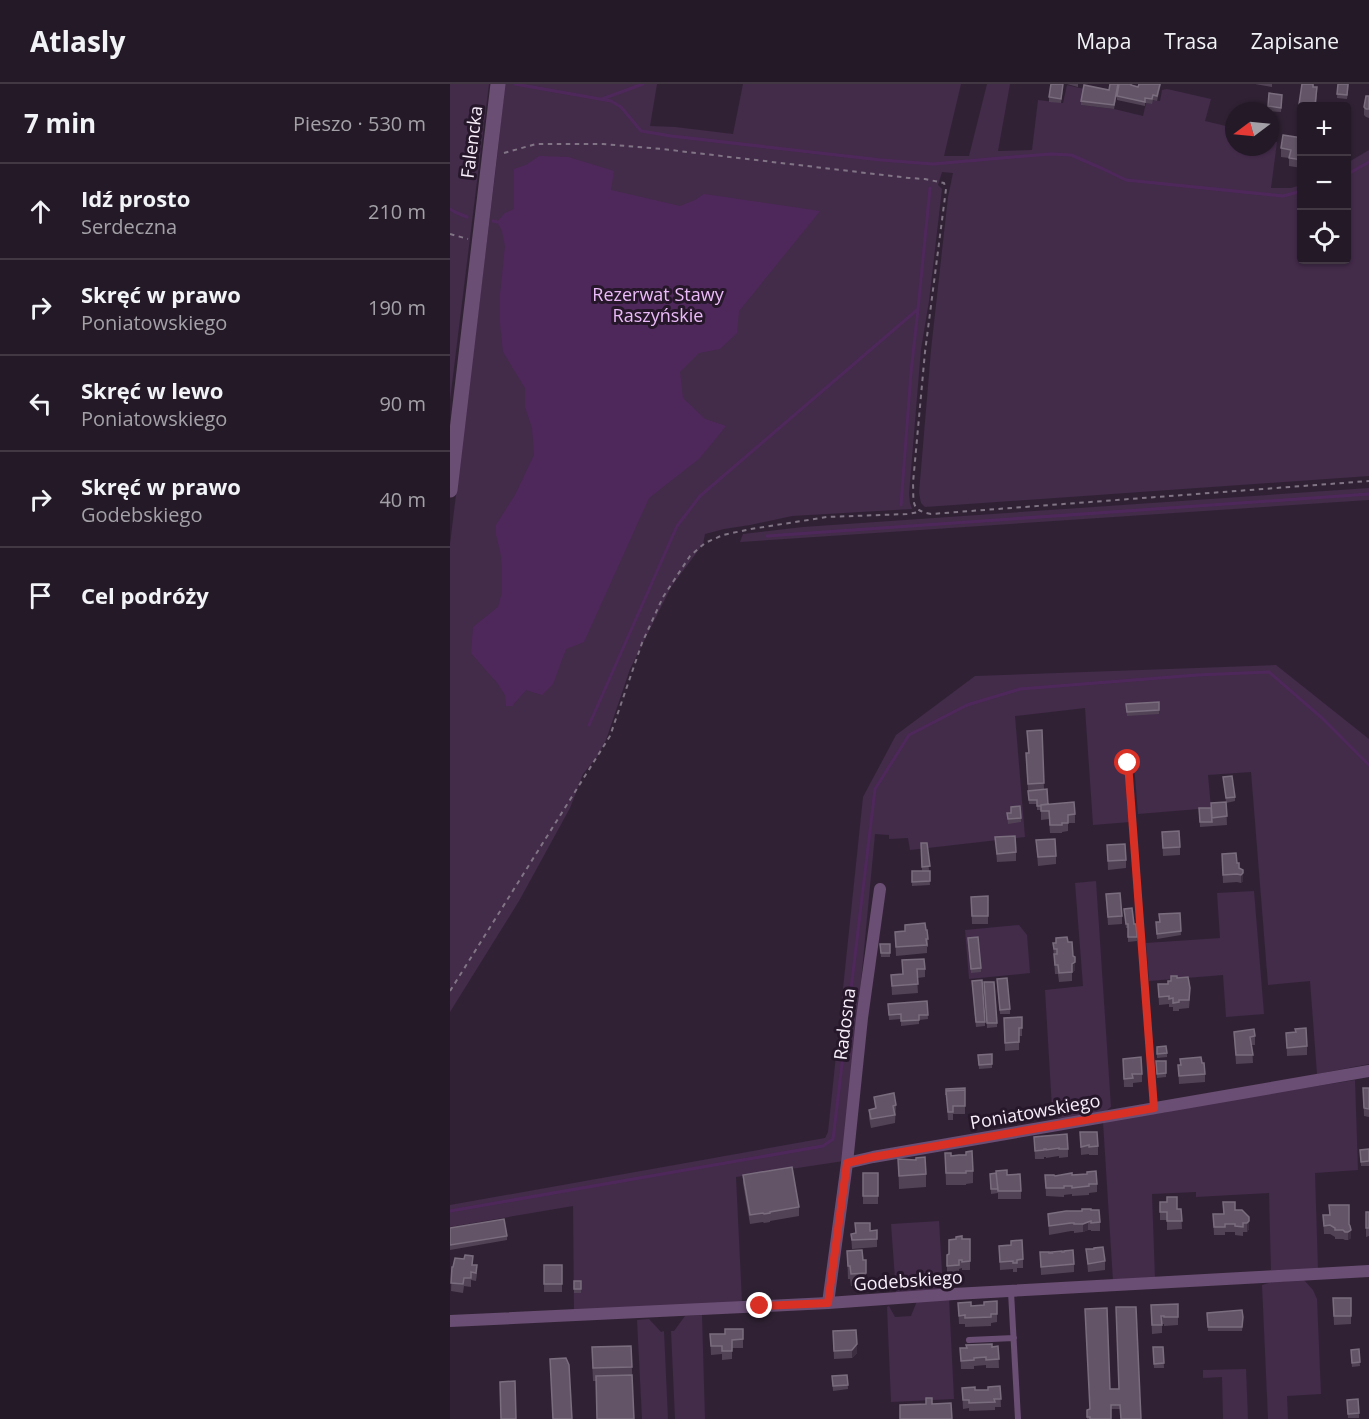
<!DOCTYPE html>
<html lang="pl">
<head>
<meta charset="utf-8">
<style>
	body { margin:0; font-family:"Open Sans",sans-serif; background:#302733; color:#f1f3f6 }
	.controls { position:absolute; right:18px; top:18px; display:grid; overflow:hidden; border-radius:6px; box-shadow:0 2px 4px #0004 }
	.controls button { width:54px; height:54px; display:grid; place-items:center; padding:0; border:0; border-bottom:2px solid #413844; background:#241a27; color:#f1f3f6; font:30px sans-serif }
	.compass { position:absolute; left:775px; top:18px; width:54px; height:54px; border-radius:50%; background:#241a27; box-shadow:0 2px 4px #0004; rotate:254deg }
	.stop { position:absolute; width:18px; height:18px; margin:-14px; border:4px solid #d93025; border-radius:50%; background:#fff }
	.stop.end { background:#d93025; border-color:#fff; box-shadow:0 2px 6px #0008 }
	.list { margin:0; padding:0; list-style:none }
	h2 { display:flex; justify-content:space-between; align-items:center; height:78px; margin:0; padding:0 24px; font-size:26px }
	h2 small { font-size:20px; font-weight:400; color:#a3a1a7 }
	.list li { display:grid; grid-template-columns:39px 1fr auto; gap:18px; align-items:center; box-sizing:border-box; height:96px; padding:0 24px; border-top:2px solid #413844 }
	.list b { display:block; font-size:22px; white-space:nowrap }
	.list p { margin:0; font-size:20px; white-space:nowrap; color:#a3a1a7 }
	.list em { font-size:20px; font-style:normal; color:#a3a1a7 }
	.icon { flex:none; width:33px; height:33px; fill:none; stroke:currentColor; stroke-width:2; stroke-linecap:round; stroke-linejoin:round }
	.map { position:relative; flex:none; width:919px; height:1335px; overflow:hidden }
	header { display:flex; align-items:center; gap:36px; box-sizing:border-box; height:84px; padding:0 30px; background:#241a27; border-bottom:2px solid #413844 }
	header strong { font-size:28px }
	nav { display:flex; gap:33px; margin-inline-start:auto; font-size:21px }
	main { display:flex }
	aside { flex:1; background:#241a27 }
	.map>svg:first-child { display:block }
	.green { fill:#432b4a }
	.water { fill:#4f285b }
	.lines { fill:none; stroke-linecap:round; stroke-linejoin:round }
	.stream { stroke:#4f285b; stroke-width:3 }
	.path { stroke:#817585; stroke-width:2; stroke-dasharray:4.5 4.5; stroke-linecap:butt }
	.service { stroke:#6b4e74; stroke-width:6 }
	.minor { stroke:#6b4e74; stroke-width:12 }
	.tertiary { stroke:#6b4e74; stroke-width:15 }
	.wall { fill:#514355 }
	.shaded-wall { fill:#3d2e41 }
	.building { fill:#635567; stroke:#7a6d7e; stroke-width:1.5 }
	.route { stroke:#d93025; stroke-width:8 }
	.labels { text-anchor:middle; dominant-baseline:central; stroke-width:6; stroke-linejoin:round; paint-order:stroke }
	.street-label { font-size:18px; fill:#f7eefa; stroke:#26182a }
	.park-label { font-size:18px; fill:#ebbaf9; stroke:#26182a }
</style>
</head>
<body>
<header>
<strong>Atlasly</strong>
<nav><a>Mapa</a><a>Trasa</a><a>Zapisane</a></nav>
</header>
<main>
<aside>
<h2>7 min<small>Pieszo · 530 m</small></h2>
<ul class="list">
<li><svg class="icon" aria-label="ahead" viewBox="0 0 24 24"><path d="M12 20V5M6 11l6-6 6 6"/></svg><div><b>Idź prosto</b><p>Serdeczna</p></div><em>210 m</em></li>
<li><svg class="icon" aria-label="right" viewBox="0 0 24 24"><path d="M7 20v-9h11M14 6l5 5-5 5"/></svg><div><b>Skręć w prawo</b><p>Poniatowskiego</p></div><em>190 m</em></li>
<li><svg class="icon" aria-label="left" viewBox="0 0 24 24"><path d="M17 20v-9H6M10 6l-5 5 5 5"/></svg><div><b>Skręć w lewo</b><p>Poniatowskiego</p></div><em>90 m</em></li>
<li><svg class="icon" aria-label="right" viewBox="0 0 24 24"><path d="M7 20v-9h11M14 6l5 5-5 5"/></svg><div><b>Skręć w prawo</b><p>Godebskiego</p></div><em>40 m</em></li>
<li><svg class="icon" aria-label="arrive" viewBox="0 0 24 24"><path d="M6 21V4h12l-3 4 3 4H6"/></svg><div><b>Cel podróży</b></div></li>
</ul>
</aside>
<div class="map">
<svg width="919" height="1335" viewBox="0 0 919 1335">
	<rect width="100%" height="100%" fill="#302234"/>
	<!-- green -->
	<path class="green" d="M0,0H39L0,316Z
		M55,0H207L200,42L225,43L283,50L293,0H511L494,72H519L537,0H560L548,67L582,66L588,16L613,19L617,1L634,5L631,21L664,25L693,32L696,19L701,20L703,16L710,17L712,6L717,5L761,15L755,37L784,44V63H820V57L827,58L821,104H841L851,101L852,176H896L897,79L919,66V392L475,423L471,419L469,409L481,266L498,113L503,89L492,88L488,101L492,105L479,217L471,265L459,410L460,419L462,425L342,432L300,441L274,445L255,450L253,460L221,503L180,585L156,656L147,673L133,690L120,724L69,817L0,928V460L47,74Z
		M919,404V416L290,458L293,450L353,443Z
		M826,581L919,655V980L867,990L860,897L818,901L801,688L758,691L761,724L688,730L683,668H675L680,738L643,741L635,624L565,632L575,753L460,766L458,754L439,755V751L425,750L394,1077L286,1093L292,1218L124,1227L123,1122L0,1143V1121L375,1054L378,1048L413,713L446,651L525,592Z
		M646,797L661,1023L656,1027L613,1035L607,1033L602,1025L595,906L633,902L625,799Z
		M804,807L814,930L776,933L773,891L699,897L696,859L770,854L767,809Z
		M569,841L577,851L580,889L519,895L515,846Z
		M905,996L908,1086L865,1089L868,1186L821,1188L819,1109L746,1113V1108L702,1110L705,1195L663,1197L653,1038C666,1036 678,1033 691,1031C702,1029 714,1031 724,1025Z
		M489,1137L493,1205L446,1209L441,1140Z
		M854,1196L863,1206L867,1215L871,1310L837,1312L838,1335H818L812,1201L822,1198Z
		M499,1214L504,1315L441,1318L437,1223L439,1222L445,1233L461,1232L467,1217Z
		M252,1231L255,1335H225L221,1247H224L235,1232Z
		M199,1235L211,1248L214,1247L218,1335H192L187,1236Z
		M796,1285L798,1335H773L772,1293L753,1294V1286Z"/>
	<!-- water -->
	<path class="water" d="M89,72L118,73L164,87L161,106L230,122L245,116L254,110L370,127L289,227L287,249L270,265L249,269L230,288L233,314L255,335L276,342L250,374L199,414L134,558L116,565L103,600L92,611L76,606L62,622H56L55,611L48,600L21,569L23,543L48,523L52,508V487L51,472L46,450V441L65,411L84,371L82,344L75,323V304L53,268L50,239V211L55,162L52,147L47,138L55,129L64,125V85L76,81Z"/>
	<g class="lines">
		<!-- stream -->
		<path class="stream" d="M65,0L161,17L171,23L191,47L221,52L431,76L483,80L563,73L601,70L621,71L651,84L676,96L833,112L852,107
			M152,15L193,0
			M896,91L919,78
			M0,125L5,128L17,133
			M43,137L47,138
			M451,421L461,288L468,225
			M317,452L919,410
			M139,641L227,442L250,412L468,225L480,104
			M0,1127L373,1062L383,1055L425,705L459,651L517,621L570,605L747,591L819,588L872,634L919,681"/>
		<!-- path -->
		<path class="path" d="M54,69L86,60H153L212,65L459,94L475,95L494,99L496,105L475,268L463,399C464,419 460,426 481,430L919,397
			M0,150L18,155
			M0,907L160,652L192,559L213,513L240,472L255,459L273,451L301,445L377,433L457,430L470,428"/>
		<!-- service -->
		<path class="service" d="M678,679L704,1024
			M561,1208L568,1335
			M519,1256L564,1254"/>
		<!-- minor -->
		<path class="minor" d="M397,1079L412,934L430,805
			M378,1219L397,1079L423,1073L919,987
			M0,1237L378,1219L504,1210L919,1187"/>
		<!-- tertiary -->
		<path class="tertiary" d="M0,406L48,0"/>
	</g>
	<!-- wall -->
	<path class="wall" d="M617,0H628V3Z
		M669,0L664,25L631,21V17L659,6Z
		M711,0L707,17L703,16L702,20L695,19V22L667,16V12L682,1L688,3Z
		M805,0H822V3Z
		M864,0V3L867,12L866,22H852V36H848V27Z
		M888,0H899L897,15L887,14Z
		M613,4L611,19L599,18V13Z
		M919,12V34L916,33L914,31V23Z
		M832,15L831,28L818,27V22Z
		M852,54V84L839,82V74L831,73V64Z
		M709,618V630L677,632L676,620Z
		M592,646L594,705L598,720L625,730V739H618V747L612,748V749H600L599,735L591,736V726H587V720H579L576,677V669H578L577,647Z
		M773,693L785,713V717L776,719L777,741L750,743L749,724H761L776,718Z
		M557,729H561L571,734V738L558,740Z
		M712,748L730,763V771L713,772Z
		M545,753L566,768V777L547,778Z
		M586,756L606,772V780L588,782Z
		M471,759H477L480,801L462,802V787H472Z
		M657,761L676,776V784L658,786Z
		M772,770L787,779L789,784L793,797L791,799L787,798L773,799Z
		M656,810L672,832V840L658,841Z
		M538,812V840H522L521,813Z
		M674,825L684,840H686L687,857L678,858V844H676Z
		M730,829L731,851L707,855L706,838H709Z
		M476,846L478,855V863H477V869L446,872L445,848Z
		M518,858L531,884V888L521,889Z
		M618,858L623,872L625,886L622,889V897L609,898L608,890H605L603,859Z
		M430,860H440V873H431Z
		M452,876L475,885V893L467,894L468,909L442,911L441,891L453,890Z
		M727,894L740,913L739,924L729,925V927H723V923H719V920L709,921L708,900H718L721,897Z
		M547,899L560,925V930H550Z
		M522,901L535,938V942L526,943Z
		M534,903L547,939V943L537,944Z
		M477,917L478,935L469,936V940L451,942V935L439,936L438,920Z
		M554,934L572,944V952H569V966L555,967Z
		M784,948L805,952V961H802L803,979L786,980Z
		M836,949L857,962V971L837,972Z
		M707,963L717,969V973L707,974Z
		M542,970V984L529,985L528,971Z
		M673,975L692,990V998L683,999V1003H674Z
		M730,975L752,979L755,990V998L729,1000L728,981H730Z
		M706,977H716V993L707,994Z
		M913,1004H919V1033L914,1032Z
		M496,1005L515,1022V1030H503V1036H498Z
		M424,1013L446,1021L445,1039L421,1044L419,1034V1026L425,1025Z
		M630,1048L648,1062V1071H639V1070L631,1071Z
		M584,1053L618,1065V1073L609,1074V1072L596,1074V1073H594V1075H585Z
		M919,1065V1082H911L910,1066Z
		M495,1069L501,1072L523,1087V1099L516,1100V1101H496Z
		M448,1075L466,1076L476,1090V1103L449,1105Z
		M413,1089H428V1120H413Z
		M540,1090L557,1091L571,1107V1115H548V1109L541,1110Z
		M293,1091L349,1123V1132L320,1137V1138L314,1139L313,1138L300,1140L293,1099Z
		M595,1091L605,1092L622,1091L647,1100V1108L639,1109V1111L622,1112V1110L614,1111V1113L596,1112Z
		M710,1118L727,1125H731L732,1145L717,1146V1136H710Z
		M879,1121L899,1140L901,1154L898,1156H895L893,1155H885V1153L880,1150H874L873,1131H879Z
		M641,1126L650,1138V1147H641V1146H638L633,1148L624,1149V1147H621L599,1151L598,1130Z
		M785,1126H792L799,1145L797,1148H793V1152L785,1151V1148H775V1151H764L763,1130H773Z
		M916,1128H919V1152L916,1153Z
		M405,1139L420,1147L427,1146V1163L402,1165L401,1150L405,1149Z
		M0,1144L57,1152V1156L0,1166Z
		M512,1155H520V1186H512V1184L509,1185V1190L497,1191V1171L499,1170Z
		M549,1162L573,1175V1184H567V1188H563V1185L550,1186Z
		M636,1165H644L655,1177V1186L638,1188Z
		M397,1167L413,1176L416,1189V1202H401L400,1195H398Z
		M590,1168L599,1169L612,1168L624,1180V1188L591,1191Z
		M23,1181L27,1190L26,1197L21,1196V1203L14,1202L13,1209L1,1207L2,1183Z
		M94,1181H112V1208H94Z
		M124,1197H131V1209H124Z
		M883,1214H901V1240L884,1241Z
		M547,1217V1238L541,1239V1242L515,1243V1240H509L508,1219L521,1222L534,1221Z
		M728,1220V1241L714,1242V1240H712V1249L702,1250L701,1221Z
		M757,1229L793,1237L792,1247H758Z
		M293,1245V1264H282V1275L272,1276V1270L261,1271L260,1250H275Z
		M383,1247L407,1269L402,1274L384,1275Z
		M181,1262L184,1335L146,1297H143L142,1275V1263Z
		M548,1262L549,1284H536V1281L524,1282V1285H511L510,1264Z
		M703,1263H713L714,1284H704Z
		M909,1265L910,1282L902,1283L901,1266Z
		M397,1291L398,1305L383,1307L382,1292Z
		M550,1302L551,1323H545V1326L519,1327V1324L513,1325L512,1304L525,1306H538Z
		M660,1305H669L670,1325H661V1335H637V1326L639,1325Z
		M897,1316L909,1329V1334H898Z"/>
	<!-- shaded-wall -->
	<path class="shaded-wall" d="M793,789V797L791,799V791Z
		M625,878V886L622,889V880Z
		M799,1137V1145L797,1148V1139Z
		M638,1138V1146L633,1148V1140Z
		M901,1146V1154L898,1156V1148Z
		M407,1260V1269L402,1274V1266Z"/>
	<!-- building -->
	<path class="building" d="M601,0H613L611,15L599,13Z
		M660,0H668L664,21L631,17L634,1L659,6Z
		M669,0H681V1L688,3L689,0H710L707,12L703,11L702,15L695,14V18L667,12Z
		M852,0H863V3H867L865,21H860V22H852V28L848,27Z
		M888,0H898L897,11L887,10Z
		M819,9L832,11L831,24L818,22Z
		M916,12H919V25H916L914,23Z
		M833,51L852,54V76L839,74L841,66L831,64Z
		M709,618V626L677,628L676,620Z
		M592,646L594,699L578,700L576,669H579L577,647Z
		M782,692L785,713L776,714L773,693Z
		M597,705L598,720L591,721V722H587V716H579L578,707Z
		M624,718L625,730L618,731V739H612V741H600L599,727H591V721Z
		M776,718L777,732L762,734L761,719Z
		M570,722L571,734L558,735L557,729H561V723Z
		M749,724H761L762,738H750Z
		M729,747L730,763L713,764L712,748Z
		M565,752L566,768L547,770L545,753Z
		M605,755L606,772L588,773L586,756Z
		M471,759H477L480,782L472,783Z
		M675,760L676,776L658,777L657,761Z
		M786,769L787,779H789V784L793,786V789L791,791L787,790L773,791L772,770Z
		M462,787H480V797L462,798Z
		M670,809L672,832L658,833L656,810Z
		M538,812V832H522L521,813Z
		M682,824L684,840H686L687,853H678V840H676L674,825Z
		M730,829L731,847L707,850L706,838H710L709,830Z
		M475,839L476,846H477L478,855H476L477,861L446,863L445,848L455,847V841Z
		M528,853L531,884L521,885L518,854Z
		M617,853L618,858H622L623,872L625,873V878L622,880V888L609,889L608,881H605L604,870H607V865H604L603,859H606V854Z
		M430,860H440V869H431Z
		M474,875L475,885H467L468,900L442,902L441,891L453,890L452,876Z
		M721,892H727V894L738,893L740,904L739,916H729V918L723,919V914L719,915V912L709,913L708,900H718V897H721Z
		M557,894L560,925L550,926L547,895Z
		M532,896L535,938H526L522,897Z
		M534,898H544L547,939H537Z
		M477,917L478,931H469V936L451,937V930L439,931L438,920Z
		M572,933V944H569V958L555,959L554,934Z
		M856,944L857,962L837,964L836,949L846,948L845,945Z
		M804,945L805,952L800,953L803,971H786L784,948Z
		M716,962L717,969L707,970V963Z
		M542,970V980L529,981L528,971Z
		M691,973L692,990H682L683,994L674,995L673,975Z
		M751,973L752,979H754L755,990L729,992L728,981H731L730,975Z
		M706,977H716V989L707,990Z
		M515,1004V1006L496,1007V1011V1005Z
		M913,1004H919V1025L914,1024Z
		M515,1006V1022H503V1028H498L496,1007Z
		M444,1009L446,1021L443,1022L445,1031L421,1035L419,1026L426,1024L424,1013Z
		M630,1048H647L648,1062L639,1063V1061L631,1063Z
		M617,1050L618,1065H609V1064L596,1066V1065H594V1066L585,1067L584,1053Z
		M919,1065V1077L911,1078L910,1066Z
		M522,1067L523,1087H516V1089H496L495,1069H501V1072L509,1071H516V1068Z
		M475,1073L476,1090L449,1092L448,1075L466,1076V1074Z
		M342,1083L349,1123L320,1128V1129L314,1130L313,1129L300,1131L293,1091Z
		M557,1086V1091L570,1090L571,1107H548L546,1087Z
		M646,1087L647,1100H639V1102L622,1104V1102H614V1104H596L595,1091H604L605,1092L622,1089V1091L637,1090V1088Z
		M413,1089H428V1112H413Z
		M546,1089L548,1105H541L540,1090Z
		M717,1113H727V1125H731L732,1137H717V1128H710V1118H717Z
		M773,1118H785V1126H792L799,1133V1137L797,1139H793V1143L785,1142V1140H775V1143H764L763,1130H774Z
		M879,1121H899V1140L900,1142L901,1146L898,1148H895L893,1146H885V1144L880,1141L874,1142L873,1131H880Z
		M632,1125H641V1126H649L650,1138L641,1139V1137L638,1138L633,1140H624V1139H621L599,1142L598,1130L616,1127H632Z
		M916,1128H919V1144H916Z
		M54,1135L57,1152L0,1161V1144Z
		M405,1139H420V1147L427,1146V1155L402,1156L401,1150L406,1149Z
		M512,1152V1155H520V1177L512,1178V1176H509V1181L497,1182V1171L499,1170V1156L506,1155V1153Z
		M572,1156L573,1175L567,1176V1179H563V1177L550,1178L549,1162L561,1161V1157Z
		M653,1163L655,1177L638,1180L636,1165H644V1164Z
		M412,1166L413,1176H416V1189L401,1190L400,1182H398L397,1167Z
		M623,1166L624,1180L591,1183L590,1168H599V1169H602L601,1168L612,1167V1168H614V1167Z
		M15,1171L23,1172L22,1181H27L26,1189L21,1188V1194H14L13,1200L1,1199L2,1183H3L5,1174L14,1175Z
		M94,1181H112V1200H94Z
		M124,1197H131V1205H124Z
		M883,1214H901V1232H884Z
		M547,1217V1230H541V1233L515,1234V1231L509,1232L508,1219L521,1218V1222L534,1221V1218Z
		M728,1220V1233H714V1232H711L712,1241H702L701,1221Z
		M666,1223H686L691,1335H671L670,1321H661V1335H640V1333H637V1326L640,1325L635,1225L657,1224L660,1305H669Z
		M792,1226L793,1233L792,1243H758L757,1229Z
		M275,1245H293V1255L282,1256V1267H272V1262H261L260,1250H275Z
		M406,1246L407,1260L402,1266L384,1267L383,1247Z
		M542,1260V1263L548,1262L549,1275L536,1276V1273L524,1274V1276L511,1277L510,1264H517L516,1261Z
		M181,1262L182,1283L143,1284L142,1263Z
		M703,1263H713L714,1279L704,1280Z
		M909,1265L910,1278L902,1279L901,1266Z
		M116,1274L119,1281L122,1335H103L100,1275Z
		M182,1291L184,1335H147L146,1292Z
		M397,1291L398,1301L383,1302L382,1292Z
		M65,1297L66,1335H51L50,1298Z
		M550,1302L551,1315H544L545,1318L519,1319V1316H513L512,1304L525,1303V1306H538V1303Z
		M476,1314H482V1320L501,1319L502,1335H450V1321L476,1320Z
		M908,1315L909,1329L898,1330L897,1316Z"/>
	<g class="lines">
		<!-- route -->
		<path class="route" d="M310,1222L378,1219L397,1079L423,1073L704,1024L678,679"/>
	</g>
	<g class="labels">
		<!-- street labels -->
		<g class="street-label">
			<text transform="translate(21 58) rotate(-83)">Falencka</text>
			<text transform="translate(394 940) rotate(-83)">Radosna</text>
			<text transform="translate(585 1027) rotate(-10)">Poniatowskiego</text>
			<text transform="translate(458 1196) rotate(-4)">Godebskiego</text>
		</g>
		<!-- park labels -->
		<g class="park-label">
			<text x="208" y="210">Rezerwat Stawy<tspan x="208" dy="21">Raszyńskie</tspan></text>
		</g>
	</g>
</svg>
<div class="controls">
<button>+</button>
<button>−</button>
<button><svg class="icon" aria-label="locate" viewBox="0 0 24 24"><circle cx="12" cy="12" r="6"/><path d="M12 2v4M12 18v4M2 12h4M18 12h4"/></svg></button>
</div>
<svg class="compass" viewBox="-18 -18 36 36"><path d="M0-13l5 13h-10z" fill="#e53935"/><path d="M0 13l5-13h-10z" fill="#a3a1a7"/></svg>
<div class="stop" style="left:678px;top:679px"></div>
<div class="stop end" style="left:310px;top:1222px"></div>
</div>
</main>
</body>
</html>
